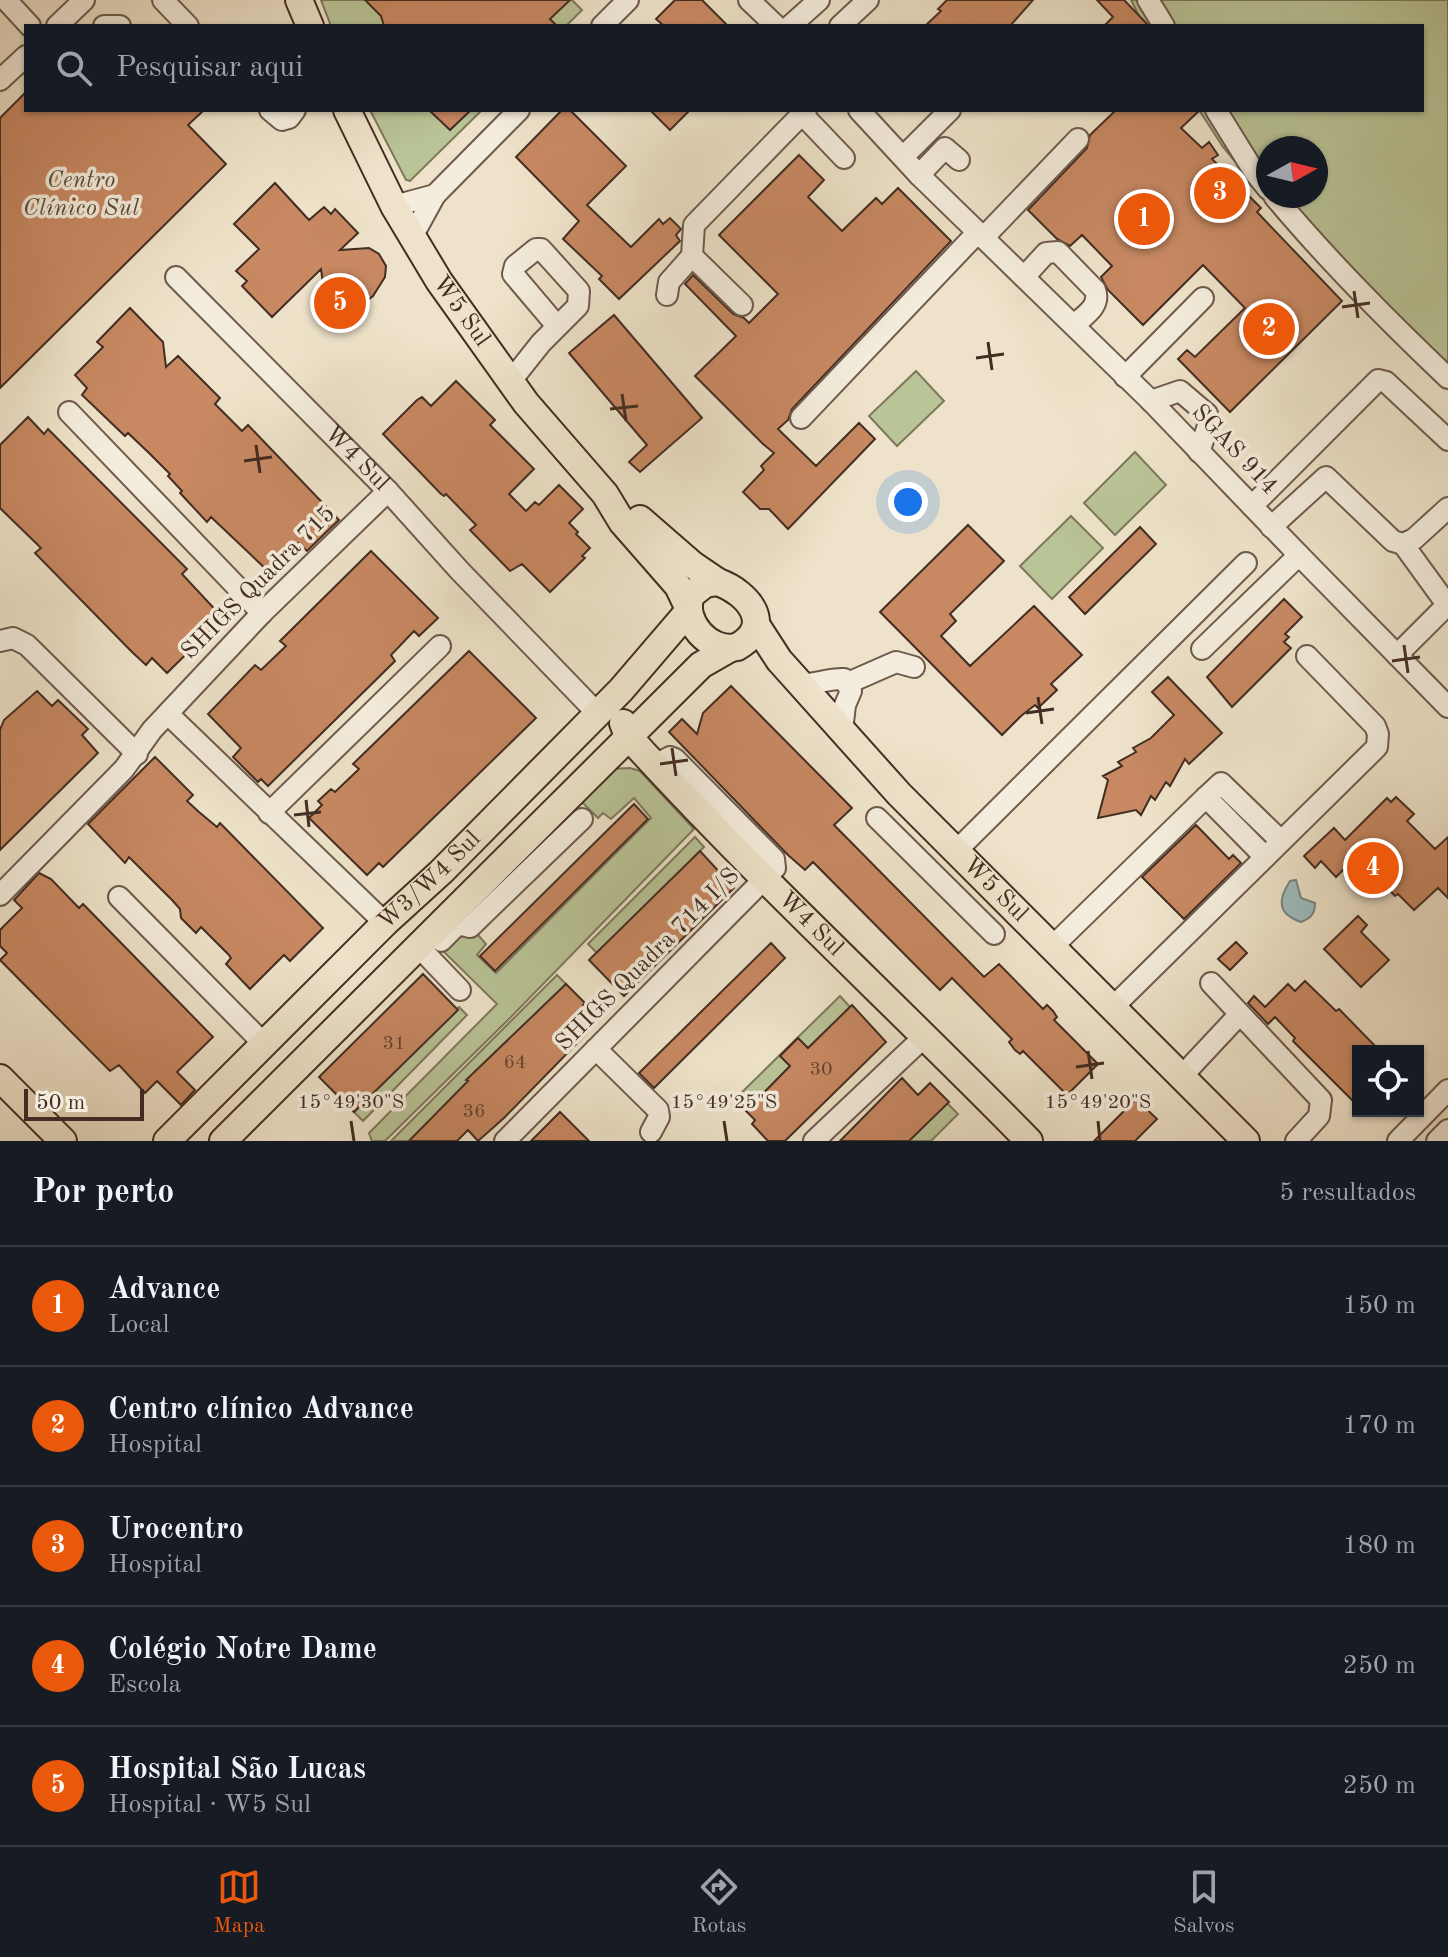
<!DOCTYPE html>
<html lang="pt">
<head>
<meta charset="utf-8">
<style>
	body { margin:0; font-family:"Old Standard TT",serif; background:#20242c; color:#f1f3f6 }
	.controls { position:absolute; right:24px; bottom:24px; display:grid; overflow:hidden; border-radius:0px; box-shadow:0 2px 6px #0004 }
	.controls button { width:72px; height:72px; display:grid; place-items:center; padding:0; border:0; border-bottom:2px solid #363941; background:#171b24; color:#f1f3f6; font:40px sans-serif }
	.compass { position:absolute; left:1256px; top:136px; width:72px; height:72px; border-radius:50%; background:#171b24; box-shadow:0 2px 6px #0004; rotate:82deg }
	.scale { position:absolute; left:24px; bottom:20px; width:120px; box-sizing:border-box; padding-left:8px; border:4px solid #432d22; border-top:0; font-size:22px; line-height:28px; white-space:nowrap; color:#432d22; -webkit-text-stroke:6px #f4eddd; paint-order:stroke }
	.you { position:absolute; left:908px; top:502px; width:28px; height:28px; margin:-20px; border:6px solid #fff; border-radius:50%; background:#1a73e8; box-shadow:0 0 0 12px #1a73e833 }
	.badge { display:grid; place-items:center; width:52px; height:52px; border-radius:50%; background:#ea580c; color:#fff; font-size:26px; font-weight:700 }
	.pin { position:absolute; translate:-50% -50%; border:4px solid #fff; box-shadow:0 2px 8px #0006 }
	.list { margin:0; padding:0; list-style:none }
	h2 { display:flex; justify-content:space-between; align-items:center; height:104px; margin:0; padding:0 32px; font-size:34px }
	h2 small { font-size:26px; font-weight:400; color:#9ea1a6 }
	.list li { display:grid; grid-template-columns:52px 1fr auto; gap:24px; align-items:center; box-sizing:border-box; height:120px; padding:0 32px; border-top:2px solid #363941 }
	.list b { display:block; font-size:30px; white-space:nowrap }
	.list p { margin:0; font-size:26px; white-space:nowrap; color:#9ea1a6 }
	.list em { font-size:26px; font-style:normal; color:#9ea1a6 }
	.icon { flex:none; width:44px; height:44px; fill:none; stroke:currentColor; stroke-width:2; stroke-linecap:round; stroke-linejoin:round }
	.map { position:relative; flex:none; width:1448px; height:1141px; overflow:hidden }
	.search { position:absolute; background:#171b24; box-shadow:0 2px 6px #0004; left:24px; right:24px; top:24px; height:88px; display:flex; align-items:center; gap:20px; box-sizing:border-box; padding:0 28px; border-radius:0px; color:#9ea1a6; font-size:30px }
	.sheet { height:704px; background:#171b24 }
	nav { display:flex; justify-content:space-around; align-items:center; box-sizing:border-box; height:112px; border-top:2px solid #363941; background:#171b24; font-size:22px; color:#9ea1a6 }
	nav a { display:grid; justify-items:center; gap:4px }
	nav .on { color:#ea580c }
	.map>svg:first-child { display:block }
	.green { fill:#b9c497; stroke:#7e785c; stroke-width:2; fill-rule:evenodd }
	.water { fill:#9cbdbf; stroke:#788380; stroke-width:2 }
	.building { fill:#c78862; stroke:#432d22; stroke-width:2 }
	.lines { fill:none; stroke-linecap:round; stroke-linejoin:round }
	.minor-casing { stroke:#6e5a4c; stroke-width:24 }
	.major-casing { stroke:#432d22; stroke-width:30 }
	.minor { stroke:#f4eddd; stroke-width:20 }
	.major { stroke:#eee3ca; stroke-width:26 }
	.ticks { fill:none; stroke:#432d22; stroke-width:3 }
	.labels { text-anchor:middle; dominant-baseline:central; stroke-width:7; stroke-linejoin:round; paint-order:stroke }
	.number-label { font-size:20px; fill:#644432 }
	.park-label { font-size:24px; font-style:italic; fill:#5b4b39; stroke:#f4eddd }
	.street-label { font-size:24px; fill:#432d22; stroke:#f4eddd }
	.ticks-label { font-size:20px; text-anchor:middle; fill:#432d22; stroke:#f4eddd; stroke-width:7; stroke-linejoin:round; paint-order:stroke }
</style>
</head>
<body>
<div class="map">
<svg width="1448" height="1141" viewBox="0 0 1448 1141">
	<rect width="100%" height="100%" fill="#eee3ca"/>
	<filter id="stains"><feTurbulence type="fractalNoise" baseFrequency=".0025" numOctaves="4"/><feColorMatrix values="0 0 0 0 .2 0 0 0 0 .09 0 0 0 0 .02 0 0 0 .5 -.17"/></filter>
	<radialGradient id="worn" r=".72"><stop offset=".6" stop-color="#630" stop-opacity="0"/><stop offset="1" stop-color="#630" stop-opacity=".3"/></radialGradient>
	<!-- green -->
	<path class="green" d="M321,0H572L582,10L566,26H331Z
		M1131,0H1448V389L1317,261L1223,147L1199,110H1422V26H1144ZM1268,148H1316V196H1268Z
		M370,110H482L410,181L406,180Z
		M916,371L944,401L897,446L869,416Z
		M1135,452L1166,485L1115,535L1084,503Z
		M1071,516L1103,548L1052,599L1020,566Z
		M630,768L640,771L694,829L511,1017L385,1141H372L369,1133L497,1004L440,948L465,920L486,944L477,955L496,973L651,818L634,798L611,819L603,813L598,818L574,794L609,769Z
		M695,837L704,847L599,955L588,944Z
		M557,975L566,984L409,1141H391Z
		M840,996L850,1007L747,1109L736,1098Z
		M459,1007L467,1015L363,1121L354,1112Z
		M947,1103L958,1114L931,1141H909Z"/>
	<!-- water -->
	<path class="water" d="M1296,880L1301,898L1315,903C1315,914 1311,918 1301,922C1278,914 1277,901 1290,881Z"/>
	<!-- building -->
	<path class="building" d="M365,0H570L550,19L557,26H384L381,16Z
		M675,0H702L728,26H664L656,19Z
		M947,0H1033L1010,26H925L941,11L938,9Z
		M1097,0H1124L1149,26H1104L1113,17Z
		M26,92V110H204L188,125L226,164L0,388V118Z
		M429,110H471L450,130Z
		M562,110H570L626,166L587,205L631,247L659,219L663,224L670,218L681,229L676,235L680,241L619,299L599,279L602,276L563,239L579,221L516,157Z
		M650,110H690L670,130Z
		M1116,110H1200L1181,128L1202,148L1209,142L1218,155L1212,159L1261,208L1257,212L1342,301L1230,412L1178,359L1187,350L1195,357L1245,308L1203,265L1143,325L1108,290L1101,277L1112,266L1082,235L1070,246L1057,239L1028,210L1087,148L1090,135Z
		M799,155L824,180L808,197L842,231L876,198L882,204L898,188L951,241L792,409L788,420L778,429L816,466L859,423L875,439L788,529L769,509H760L743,492L764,470L761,466L774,453L763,444L695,376L736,336L685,284L693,275L733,314L744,318L749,323L778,294L719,235Z
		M275,183L309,220L324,207L331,214L335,209L358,233L340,250L369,248L379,254L386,266L385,277L373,296L365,302L357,296L348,304L338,307L330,305L325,298L321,269L272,317L242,286L247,281L236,271L259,249L234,224Z
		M130,308L163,342L166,367L178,356L220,398L215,404L242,431L248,425L339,520L307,551L298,543L269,572L211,517L207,522L180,493L182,491L168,476L170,474L150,454L128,433L125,436L82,395L87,388L75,375L103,347L97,342Z
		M614,315L702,418L640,472L629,462L647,445L569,353Z
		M456,381L495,420L490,425L534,469L509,494L526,511L535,502L539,505L559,485L583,509L569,523L578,532L576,534L590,548L582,556L585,558L550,592L522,564L510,571L470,530L476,525L446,494L444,496L441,494L383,434L417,400L422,397L431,406Z
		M28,417L44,434L48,429L187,569L182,574L223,618L167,673L152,658L146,665L132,652L35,553L41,548L0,508V445Z
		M968,525L1004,561L950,614L956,621L941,636L970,666L1034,606L1082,655L1051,684L1057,690L1038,708L1035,705L1021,716L1002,735L880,612Z
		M1140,527L1156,544L1085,614L1069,597Z
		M371,551L438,618L419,636L414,631L391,655L395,661L268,786L261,779L258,782L233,757L241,748L208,714L255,665L261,670L286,646L280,641Z
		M1284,599L1302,617L1285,634L1289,637L1284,642L1291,648L1232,707L1207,677Z
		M469,651L536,718L383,867L379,863L367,875L309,818L322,805L318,801L331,789L335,792L359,769L353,764Z
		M1168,677L1222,733L1189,764L1185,759L1170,786L1166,782L1155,800L1151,796L1141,815L1136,810L1098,818L1108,780L1103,776L1122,766L1118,762L1136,752L1133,748L1151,738L1174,715L1152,692Z
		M731,686L852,808L834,825L984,977L999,964L1043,1009L1047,1005L1053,1011L1057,1017L1054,1020L1098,1064L1067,1095L1023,1051L1020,1054L1015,1050L1009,1042L1012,1039L952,978L940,990L813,862L805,870L788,855L669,732L682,719L697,734L703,713Z
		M37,691L52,706L58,700L88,729L82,735L98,753L0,850V730L4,720Z
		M155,757L193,795L187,801L199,812L217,827L220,823L323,928L290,961L284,955L250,989L226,964L231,958L228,954L201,927L196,933L181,918L180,909L172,900L129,857L125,863L88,824Z
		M1396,797L1414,814L1407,821L1435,849L1448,837V898L1438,888L1414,910L1398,894L1395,896L1356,857L1336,877L1321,861L1315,868L1304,856L1334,828L1345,840L1387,798L1391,802Z
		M634,804L648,819L495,971L480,956Z
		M1196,825L1229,859L1233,855L1241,863L1184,919L1142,877Z
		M700,851L734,888L624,996L589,960Z
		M39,873L51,879L79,908L83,904L213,1037L177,1072L195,1090L181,1105L157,1081L145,1093L119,1065L110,1071L0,960L7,953L0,946V930L22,908L14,900Z
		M1358,916L1367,925L1361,932L1389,960L1361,987L1324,949Z
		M1236,942L1247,953L1230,970L1218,959Z
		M771,943L785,958L654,1088L639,1073Z
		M423,974L458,1010L354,1112L319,1077Z
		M1305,981L1336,1011L1339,1009L1380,1051H1358V1106L1293,1041L1295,1038L1275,1017L1268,1024L1248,1003L1254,996L1265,1007L1288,984L1295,991Z
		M566,984L585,1003L583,1005L589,1010L576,1022L587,1033L504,1118L478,1141L468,1130L457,1141H409L468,1081L466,1080Z
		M852,1005L886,1042L785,1141H768L752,1124L755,1120L746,1111L790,1066L780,1056L798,1038L808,1048Z
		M902,1078L918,1095L930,1083L949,1102L909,1141H840Z
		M1136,1099L1157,1119L1135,1141H1094Z
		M560,1112L589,1141H531Z"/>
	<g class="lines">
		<!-- minor casing -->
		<g class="minor-casing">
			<g id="minor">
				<path d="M6,0L30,26"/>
				<path d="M163,0L188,26"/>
				<path d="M749,0L776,26"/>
				<path d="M1148,0L1164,26"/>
				<path d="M57,26L84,0"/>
				<path d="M104,26H120"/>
				<path d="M602,26L628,0"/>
				<path d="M790,26L819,0"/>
				<path d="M840,26L868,0"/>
				<path d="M0,80L26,56"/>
				<path d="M270,110L282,120L289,118L295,110"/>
				<path d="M859,110L919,175L1151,401L1299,555L1448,707"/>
				<path d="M1216,110L1255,173L1268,189"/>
				<path d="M802,114L844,158"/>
				<path d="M903,157L950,110"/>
				<path d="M919,175L945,148L959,160"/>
				<path d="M1274,196C1328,261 1387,320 1448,378"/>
				<path d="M394,206L435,195L519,110"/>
				<path d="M412,237L435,195"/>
				<path d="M983,238L1078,139"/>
				<path d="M692,256L742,305"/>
				<path id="s1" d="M176,277L388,491L459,570L598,714"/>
				<path d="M1024,277L1046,253L1058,252L1095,290C1101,306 1085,315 1074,325"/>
				<path d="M667,295L669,282L692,256L694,225L806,110"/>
				<path d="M1125,377L1203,298"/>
				<path d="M510,382L541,343L578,306L579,291L541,249H536L515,266L513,274L557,326"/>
				<path d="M1151,401L1180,391L1207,414L1208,426L1199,452"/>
				<path d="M69,412L262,613"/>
				<path d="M801,418L978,232"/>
				<path d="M1252,506L1378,380L1386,382L1448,440"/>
				<path d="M1271,527L1326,477L1393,541L1403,544L1414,539L1448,508"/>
				<path d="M1403,544L1448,606"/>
				<path d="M0,641L13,638L27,645L137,754"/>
				<path d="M1202,649L1299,555"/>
				<path d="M1397,655L1447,605"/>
				<path d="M848,683L896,662L914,667"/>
				<path d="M801,684C816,685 829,678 844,679L851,691L845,705L842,731"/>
				<path d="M168,714L385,923"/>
				<path d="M1206,797L1221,783L1281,841"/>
				<path d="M269,813L440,646"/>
				<path d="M877,818L994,934"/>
				<path d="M956,851L1246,563"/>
				<path d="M0,895L124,769L152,730L262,613L388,491"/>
				<path d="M119,897L264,1044"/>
				<path d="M441,941L458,924L470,927L582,819"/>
				<path d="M418,946L460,990"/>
				<path d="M1051,948L1206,797L1265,857"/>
				<path d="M1211,983L1321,1100L1319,1116L1296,1141"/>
				<path d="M1111,1009L1377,747L1378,734L1375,726L1307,656"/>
				<path d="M596,1049L658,1110L659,1117L651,1132"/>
				<path d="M1181,1077L1239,1015"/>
				<path d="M505,1141L775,868L774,859L675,759L670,757L655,765"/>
				<path d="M814,1141L925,1036"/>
				<path d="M1398,1141L1448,1090"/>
				<path d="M1437,1141L1448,1130"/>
			</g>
		</g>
		<!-- major casing -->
		<g class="major-casing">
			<g id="major">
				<path d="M299,0L310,26"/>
				<path id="s2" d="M347,110L394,206L439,281L526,403L605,494L622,522L678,586L687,605"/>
				<path d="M640,519L693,565L718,582"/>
				<path d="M718,582C749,593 775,626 737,647C709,653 681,621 691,595L705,584Z"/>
				<path id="s3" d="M757,626L779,660L899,794L1246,1141"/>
				<path id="s4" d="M623,723L628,736C756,877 896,1005 1029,1141"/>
				<path d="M0,1078L63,1141"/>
				<path id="s5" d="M167,1141L385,923L441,872L621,690L687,613"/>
				<path d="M223,1141L701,665L729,649"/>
			</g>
		</g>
		<!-- minor -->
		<use href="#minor" class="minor"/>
		<!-- major -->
		<use href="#major" class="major"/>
	</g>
	<!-- ticks -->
	<path class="ticks" d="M1354,291L1358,318M1342,307L1370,303M988,342L992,370M976,358L1004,354M622,394L626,421M610,409L638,406M256,445L260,473M244,461L272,457M1404,645L1408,673M1392,661L1420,657M1038,697L1042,724M1026,713L1054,709M672,748L676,776M660,764L688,760M306,800L309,827M294,815L321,812M1088,1051L1092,1079M1076,1067L1104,1063M351,1121L354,1141M724,1121L727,1141M1098,1121L1100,1141"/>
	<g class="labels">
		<!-- number labels -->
		<g class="number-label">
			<text x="394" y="1044">31</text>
			<text x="515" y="1063">64</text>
			<text x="821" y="1070">30</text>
			<text x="474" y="1112">36</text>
		</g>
		<!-- park labels -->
		<g class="park-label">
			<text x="81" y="181">Centro<tspan x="81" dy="28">Clínico Sul</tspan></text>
		</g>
		<!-- street labels -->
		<g class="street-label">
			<text stroke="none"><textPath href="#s2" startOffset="232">W5 Sul</textPath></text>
			<text transform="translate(1234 450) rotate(47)">SGAS 914</text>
			<text stroke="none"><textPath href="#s1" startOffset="256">W4 Sul</textPath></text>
			<text transform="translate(259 583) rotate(-45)">SHIGS Quadra 715</text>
			<text stroke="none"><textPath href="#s5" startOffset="370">W3/W4 Sul</textPath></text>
			<text stroke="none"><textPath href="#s3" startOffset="356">W5 Sul</textPath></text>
			<text stroke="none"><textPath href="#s4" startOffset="276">W4 Sul</textPath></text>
			<text transform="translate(648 960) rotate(-45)">SHIGS Quadra 714 I/S</text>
		</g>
	</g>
	<g class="ticks-label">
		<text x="351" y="1108">15°49'30"S</text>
		<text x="724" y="1108">15°49'25"S</text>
		<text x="1098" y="1108">15°49'20"S</text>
	</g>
	<rect width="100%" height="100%" filter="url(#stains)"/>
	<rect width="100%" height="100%" fill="url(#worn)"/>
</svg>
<div class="controls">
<button><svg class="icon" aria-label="locate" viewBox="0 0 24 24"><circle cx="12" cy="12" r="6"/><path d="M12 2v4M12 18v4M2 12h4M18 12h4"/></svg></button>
</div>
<svg class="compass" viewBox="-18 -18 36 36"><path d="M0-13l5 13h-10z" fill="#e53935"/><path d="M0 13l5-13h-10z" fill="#9ea1a6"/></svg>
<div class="scale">50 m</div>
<div class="you"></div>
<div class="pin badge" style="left:1144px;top:219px">1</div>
<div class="pin badge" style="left:1269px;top:329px">2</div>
<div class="pin badge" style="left:1220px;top:193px">3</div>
<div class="pin badge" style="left:1373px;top:868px">4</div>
<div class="pin badge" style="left:340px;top:303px">5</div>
<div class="search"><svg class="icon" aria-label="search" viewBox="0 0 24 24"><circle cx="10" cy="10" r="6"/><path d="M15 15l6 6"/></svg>Pesquisar aqui</div>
</div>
<section class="sheet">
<h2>Por perto<small>5 resultados</small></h2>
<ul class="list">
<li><span class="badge">1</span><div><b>Advance</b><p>Local</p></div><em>150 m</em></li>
<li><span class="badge">2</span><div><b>Centro clínico Advance</b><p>Hospital</p></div><em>170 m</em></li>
<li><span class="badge">3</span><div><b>Urocentro</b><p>Hospital</p></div><em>180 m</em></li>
<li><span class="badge">4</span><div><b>Colégio Notre Dame</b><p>Escola</p></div><em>250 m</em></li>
<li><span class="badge">5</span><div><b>Hospital São Lucas</b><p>Hospital · W5 Sul</p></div><em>250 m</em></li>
</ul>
</section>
<nav>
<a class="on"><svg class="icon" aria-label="map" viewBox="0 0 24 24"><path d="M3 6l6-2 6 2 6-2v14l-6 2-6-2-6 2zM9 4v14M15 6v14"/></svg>Mapa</a>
<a><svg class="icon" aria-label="directions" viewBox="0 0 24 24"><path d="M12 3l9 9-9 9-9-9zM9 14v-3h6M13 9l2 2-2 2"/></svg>Rotas</a>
<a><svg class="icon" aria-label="saved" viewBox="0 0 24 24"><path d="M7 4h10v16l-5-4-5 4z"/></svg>Salvos</a>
</nav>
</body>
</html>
